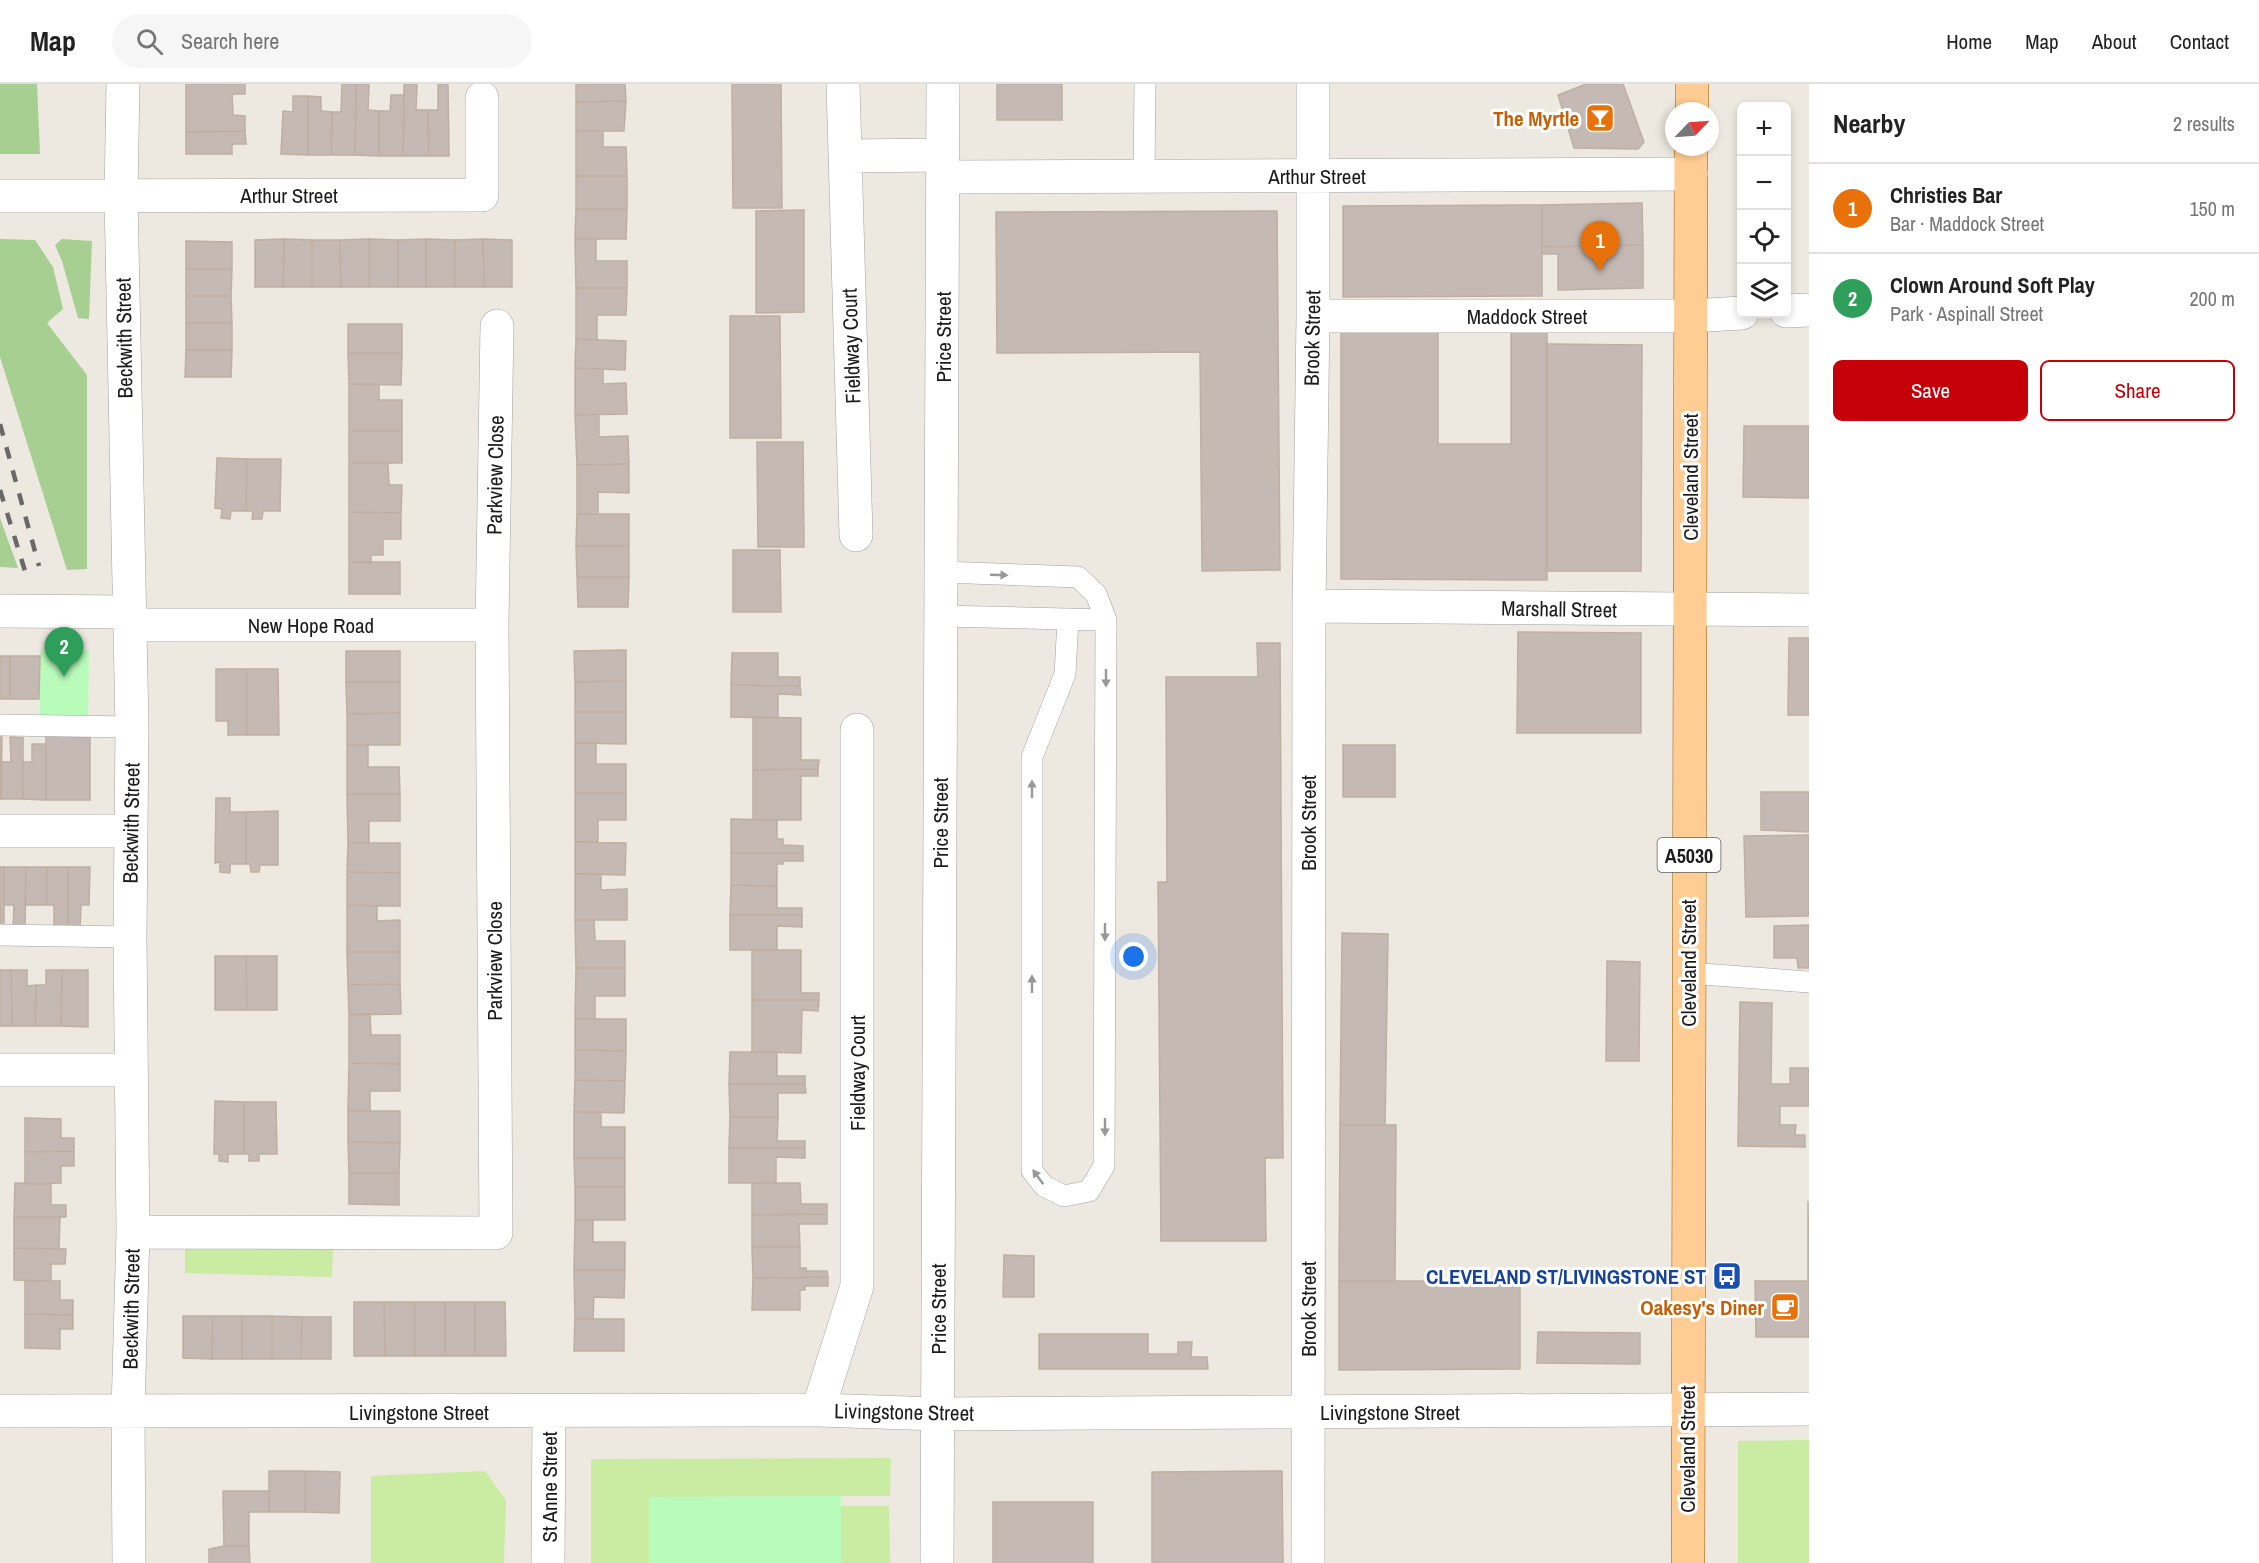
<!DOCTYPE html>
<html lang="en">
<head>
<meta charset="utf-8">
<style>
	body { margin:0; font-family:"Archivo Narrow",sans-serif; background:#f6f6f6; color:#222 }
	.controls { position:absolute; right:18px; top:18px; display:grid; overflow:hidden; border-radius:9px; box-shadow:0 3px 9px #0003 }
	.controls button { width:54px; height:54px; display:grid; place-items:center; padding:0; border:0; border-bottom:2px solid #e0e0e0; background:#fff; color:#222; font:30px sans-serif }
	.compass { position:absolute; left:1665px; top:18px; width:54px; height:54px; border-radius:50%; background:#fff; box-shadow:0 3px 9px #0003; rotate:65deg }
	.you { position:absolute; left:1134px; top:873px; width:21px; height:21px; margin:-15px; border:4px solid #fff; border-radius:50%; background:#1a73e8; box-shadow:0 0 0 9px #1a73e833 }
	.badge { display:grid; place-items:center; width:39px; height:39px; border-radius:50%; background:#c60008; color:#fff; font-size:20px; font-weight:700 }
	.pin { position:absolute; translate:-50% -50px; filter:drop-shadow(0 2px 3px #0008) }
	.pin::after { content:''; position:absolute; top:32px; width:21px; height:18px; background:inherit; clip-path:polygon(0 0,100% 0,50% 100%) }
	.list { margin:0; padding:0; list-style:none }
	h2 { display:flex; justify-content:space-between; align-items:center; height:78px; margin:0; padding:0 24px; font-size:26px }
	h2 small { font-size:20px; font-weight:400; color:#767676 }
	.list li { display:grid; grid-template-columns:39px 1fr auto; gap:18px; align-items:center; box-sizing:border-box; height:90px; padding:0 24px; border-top:2px solid #e0e0e0 }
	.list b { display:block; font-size:22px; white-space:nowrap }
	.list p { margin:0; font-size:20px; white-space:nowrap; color:#767676 }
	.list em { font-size:20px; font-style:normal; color:#767676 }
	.actions { display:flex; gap:12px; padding:18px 24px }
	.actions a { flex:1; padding:14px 0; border:2px solid #c60008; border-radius:9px; text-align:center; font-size:21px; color:#c60008 }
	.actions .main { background:#c60008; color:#fff }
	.icon { flex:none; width:33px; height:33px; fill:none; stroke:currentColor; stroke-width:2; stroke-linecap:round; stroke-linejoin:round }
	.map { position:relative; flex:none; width:1809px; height:1479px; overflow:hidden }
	header { display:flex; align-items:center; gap:36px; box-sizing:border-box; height:84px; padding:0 30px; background:#fff; border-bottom:2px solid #e0e0e0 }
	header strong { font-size:28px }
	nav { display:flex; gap:33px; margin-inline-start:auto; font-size:21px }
	.search { width:420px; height:54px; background:#f6f6f6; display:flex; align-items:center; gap:15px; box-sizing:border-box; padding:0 21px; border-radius:33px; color:#767676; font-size:22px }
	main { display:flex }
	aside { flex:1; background:#fff }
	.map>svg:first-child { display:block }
	.grass { fill:#c9eba2 }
	.forest { fill:#a7cf92 }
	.park { fill:#b9fbbb }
	.building { fill:#c5bab3; stroke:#bfaea2; stroke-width:1.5 }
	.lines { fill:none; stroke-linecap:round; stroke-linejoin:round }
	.lane-casing { stroke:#a2a2a2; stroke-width:22 }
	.street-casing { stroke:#a2a2a2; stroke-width:34 }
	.primary-casing { stroke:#925c00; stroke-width:34 }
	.lane { stroke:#fff; stroke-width:21 }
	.street { stroke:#fff; stroke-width:33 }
	.primary { stroke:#ffcc93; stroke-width:33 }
	.rail { stroke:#696969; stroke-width:4.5; stroke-dasharray:12 12; stroke-linecap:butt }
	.oneway { fill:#989898 }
	.labels { text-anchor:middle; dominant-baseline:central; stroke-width:6; stroke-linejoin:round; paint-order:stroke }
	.shield { fill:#fff; stroke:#5f5f5f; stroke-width:1.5 }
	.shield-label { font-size:20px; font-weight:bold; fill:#1b1b1b }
	.food-label { font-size:21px; font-weight:bold; fill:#c56008; stroke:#fff; text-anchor:end }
	.street-label { font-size:21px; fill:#1b1b1b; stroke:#fff }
	.transit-label { font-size:21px; font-weight:bold; fill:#164399; stroke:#fff; text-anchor:end }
</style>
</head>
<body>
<header>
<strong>Map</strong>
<div class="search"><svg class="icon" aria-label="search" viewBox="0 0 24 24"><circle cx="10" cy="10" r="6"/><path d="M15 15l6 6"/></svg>Search here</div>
<nav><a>Home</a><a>Map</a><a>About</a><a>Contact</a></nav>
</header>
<main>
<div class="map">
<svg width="1809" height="1479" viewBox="0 0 1809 1479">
	<rect width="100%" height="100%" fill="#ede8e0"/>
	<!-- grass -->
	<path class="grass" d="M185,1161L333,1165L332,1193L185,1189Z
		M1809,1356V1479H1738V1357Z
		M891,1374L890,1412L649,1413V1479H591V1375Z
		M485,1387L506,1416L504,1479H371V1392Z
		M841,1422H889L890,1479H841Z"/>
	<!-- forest -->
	<path class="forest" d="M0,0H37L40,70H0Z
		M0,155L35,156L53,183L63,225L47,239L87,291V485L67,486L0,273Z
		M62,155L92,157L89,235L78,234L62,177L55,161Z
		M0,434L18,484L0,483Z"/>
	<!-- park -->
	<path class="park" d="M40,567H89L88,635L40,634Z
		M841,1412V1479H649V1413Z"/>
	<!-- building -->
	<path class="building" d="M186,0H245V10H232L233,31L245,32V47L186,48Z
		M342,0H356L355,71H331L332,28H341Z
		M356,0H369L368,26L379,27V72L355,71Z
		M404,0H417L416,26H428L429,72H403Z
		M438,0H448L449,72H429L428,26H438Z
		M576,0H625L626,17L576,18Z
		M732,0H781L782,124H733Z
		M997,0H1062V36H997Z
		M1586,0H1623L1644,58L1638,65L1574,64L1558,11Z
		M391,11H404L403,72H379V27H390Z
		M293,12H308V71L281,70L283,27L293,28Z
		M308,12L321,13V27L332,28L331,71H308Z
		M626,17L624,47H576V18Z
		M245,47L246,60H232V70H186V48Z
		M576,47H603V63H626L627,92H576Z
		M576,92H627V125H576Z
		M1642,119L1643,161L1542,163V121Z
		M1542,121V212L1343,213V122Z
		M576,125H627L626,155H575Z
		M804,126V228L756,229V127Z
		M1277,127L1280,486L1202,487L1200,268L997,269L996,128Z
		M284,155L283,203H255V156Z
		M284,155L312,156V203H283Z
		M369,155L398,156V203H369Z
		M369,155V203H341L340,156Z
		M426,155V203H398V156Z
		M426,155L455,156V203H426Z
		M483,155L484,203H455V156Z
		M483,155L512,156V203H484Z
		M575,155H596V177H627V204H576Z
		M312,156H340L341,203H312Z
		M186,157L232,158V185H186Z
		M1643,161V204L1558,206V170H1542V163Z
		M186,185H232L231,212H186Z
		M576,204H627L626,231H597V256L576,255Z
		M186,212H231L232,239H186Z
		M730,232H780L781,354H730Z
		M186,239H232V266H186Z
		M348,240H402V269H348Z
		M1511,244H1547V496L1341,495V246H1438V360H1511Z
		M576,255L626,257L625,286L575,284Z
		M1546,260L1642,261L1641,487H1546Z
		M186,266H232L231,293H185Z
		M348,269H402L401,301L349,300Z
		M575,284L603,285V300L626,299L627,330L575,331Z
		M349,300H379V316H402V347H349Z
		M575,331H599V353L628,352L629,380L577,381Z
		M1744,342H1809V414L1743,413Z
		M349,347H402V379H349Z
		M757,358H803L804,463H758Z
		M217,374L247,375L246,427H231L230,435L221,434L222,425L215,424Z
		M247,375H281L280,427H263L262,435H252L253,427H246Z
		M349,379H388L389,401H402L401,429L349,428Z
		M629,380V409L598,408V430H577V381Z
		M349,428L401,429V455H383V471H371V479L349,478Z
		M577,430H629V462H576Z
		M576,462H629V493H577Z
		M733,466H780L781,528H733Z
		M349,478H400V510H349Z
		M577,493H629L628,523H578Z
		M1518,548L1641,549V649H1517Z
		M1789,554H1809V631H1788Z
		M1257,559H1280L1283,1074H1265L1266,1157H1161L1158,798H1167L1166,593H1258Z
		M626,566V597L575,598L574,567Z
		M346,567H400V598H346Z
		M732,569H778V593H800V602L731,601Z
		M0,572H10V615H0Z
		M10,572H40L39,615H10Z
		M216,585H247V651H228V637H216Z
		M247,585H278L279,651H247Z
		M626,597V628H575V598Z
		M346,598H400V629L347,630Z
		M731,601L800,602L801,611L778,610V634L731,633Z
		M575,628H626V660L575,659Z
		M400,629V661H347V630Z
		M753,633L801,634V676H819L818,685L753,686Z
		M46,652L90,653V716H46Z
		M0,653H2L1,715H0Z
		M10,653L23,654V715H1V678H11Z
		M575,659H596V680H626V709H575Z
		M32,660H46V716L23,715V678H32Z
		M347,661H368V683H399L400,710H347Z
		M1343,661H1395V713H1343Z
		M818,685V692H801V736H753V686Z
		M1761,708H1809V748L1761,746Z
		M575,709H626V736H598V758H575Z
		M347,710H400V737H369V759H348Z
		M216,714H230V728H246V780H230V789L220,788V778L215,779Z
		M278,727V781H260L259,788H251L250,780H246V728Z
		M731,735L777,736V755H783V761L803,762V769H731Z
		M1809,751V832L1746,833L1744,752Z
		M575,758L626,759L625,791L575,790Z
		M348,759H400V789L347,788Z
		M731,769H803V777H783V780H777V802L731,801Z
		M0,783H4V846H0Z
		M4,783H26L25,846H13L14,821H4Z
		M26,783H47V821H25Z
		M47,783H68V846H54V821H47Z
		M68,783H90L89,821H81L80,846H68Z
		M347,788L400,789V822L347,821Z
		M575,790H601V806L627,805V836H575Z
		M731,801L777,802V824H802V831H730Z
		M347,821L377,822V837L400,836V868H347Z
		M730,831H802V843L777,842V866H730Z
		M575,836H594L595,857H625V884H576Z
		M1809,841V884H1798L1797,874H1774V842Z
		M1342,849L1388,850L1385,1041H1340Z
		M752,866H801V909H819V916H752Z
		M347,868H400V900L348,901Z
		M215,872H246L247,926H215Z
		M246,872H277V926H247Z
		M1607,877L1640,878L1639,977H1606Z
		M576,884H625V912H595V935H575Z
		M0,886H11L12,942H0Z
		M11,886H27V902L36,901L35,942H12Z
		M46,886H62L61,942H35L36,901H46Z
		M62,886H88V943L61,942Z
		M400,900L401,930L349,931L348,901Z
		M752,916H819L818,927L802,926L801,969L752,968Z
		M1740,918L1772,919L1771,1000H1790V984H1809V1022H1780V1041H1796L1795,1051H1805V1063L1738,1062Z
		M370,930L371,951H400V980L349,979V931Z
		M575,935H626V967L575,966Z
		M575,966L626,967L625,997L575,996Z
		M730,968H777V992H805V1000H729Z
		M349,979L400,980V1007H370V1027H348Z
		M575,996L625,997L624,1029L574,1028Z
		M729,1000H805L806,1009H778V1033H730Z
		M215,1017L244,1018V1070H228V1078L219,1077V1070H214Z
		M244,1018H276L277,1070H259V1077H249V1070H244Z
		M348,1027H400V1059L348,1058Z
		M574,1028H601V1043H625V1074H574Z
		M730,1033H778L777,1057H805V1064H729Z
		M25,1034L61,1035V1054H74V1067L25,1068Z
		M1340,1041H1396L1395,1197H1339Z
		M348,1058L400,1059L399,1089H349Z
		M729,1064H805V1074L776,1073V1099H729Z
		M74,1067V1082H61V1099L25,1100V1068Z
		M574,1074H625V1103H575Z
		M349,1089H399V1121L349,1120Z
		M15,1099L51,1100V1121H66V1133H14Z
		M752,1099H800L801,1120H827V1130L752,1131Z
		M575,1103H625V1136H575Z
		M1808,1117L1809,1253H1756L1755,1197H1808Z
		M827,1130V1140H799L800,1163H752V1131Z
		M14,1133H60L59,1165L14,1164Z
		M575,1136H593V1158H625V1186H574Z
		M752,1163H800V1184H806V1187H827L828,1193L753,1194Z
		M14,1164L66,1165L65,1180H51V1197L14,1196Z
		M1004,1171L1034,1172V1213H1003Z
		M574,1186H625L624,1214L594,1213L593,1235H575Z
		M828,1193V1202H805V1206H800V1226H752L753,1194Z
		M25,1197H60V1216H73V1231L25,1230Z
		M1339,1197H1520V1285L1339,1286Z
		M354,1218H384L385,1272H354Z
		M384,1218H415V1272H385Z
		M415,1218H445V1272H415Z
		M445,1218H475V1272H445Z
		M475,1218H505L506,1272H475Z
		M25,1230L73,1231V1245H60V1265L25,1264Z
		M183,1232H213L212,1275L183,1274Z
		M213,1232H242V1275H212Z
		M242,1232H272V1275H242Z
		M272,1232L302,1233L301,1275H272Z
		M302,1233H331V1275H301Z
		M575,1235H624V1267H574Z
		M1538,1248L1640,1249V1280L1537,1279Z
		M1039,1250H1148V1270H1178V1258H1192L1191,1273H1207L1208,1285H1039Z
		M269,1387H305V1428H269Z
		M305,1387L340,1388L339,1429L305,1428Z
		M1282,1387L1283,1479H1152V1388Z
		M223,1407H269V1428H249V1462H224Z
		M993,1418H1093V1479H993Z
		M224,1462H249L250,1479H209V1465Z"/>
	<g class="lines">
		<!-- lane casing -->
		<g class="lane-casing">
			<path id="lane" d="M1144,91L1145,0
				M941,488L1078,493L1096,510L1106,536L1104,1082L1089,1107L1064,1112L1044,1102L1032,1087V673L1065,590L1068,536
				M941,532L1106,536
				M0,641L132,643
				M0,851L130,853
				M1688,889L1809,898"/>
		</g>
		<!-- street casing -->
		<g class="street-casing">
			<path id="street" d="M123,0L121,112L132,643L130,853L133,1148L128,1328L129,1479
				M843,0L856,451
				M845,72L943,71
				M944,93L1691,90
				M0,112L482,111V14
				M1786,227L1809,226
				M1313,232H1691L1742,229
				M1309,522L1809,526
				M0,527L130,528
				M130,541H492
				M0,747H131
				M0,986H130
				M133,1148L496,1149L492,541L497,242
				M818,1326L857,1202V646
				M0,1327L818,1326L938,1330L1809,1325
				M548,1479L549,1328
				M937,1479L943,0
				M1308,1479L1309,522L1313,232V0"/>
		</g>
		<!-- primary casing -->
		<g class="primary-casing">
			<path id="primary" d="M1692,27V0
				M1688,1479L1691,63"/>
		</g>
		<!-- lane -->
		<use href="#lane" class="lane"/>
		<!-- street -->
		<use href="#street" class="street"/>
		<!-- primary -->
		<use href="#primary" class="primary"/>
		<!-- rail -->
		<path class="rail" d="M0,340L39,482
			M0,406L25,487"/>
	</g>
	<!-- one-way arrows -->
	<defs><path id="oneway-solid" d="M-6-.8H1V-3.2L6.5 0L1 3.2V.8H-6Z" transform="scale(1.5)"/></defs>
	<g class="oneway">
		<use href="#oneway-solid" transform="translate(999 491) rotate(2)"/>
		<use href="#oneway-solid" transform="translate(1106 594) rotate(90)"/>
		<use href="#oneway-solid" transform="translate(1032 705) rotate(-90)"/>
		<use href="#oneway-solid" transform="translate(1105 848) rotate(90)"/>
		<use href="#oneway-solid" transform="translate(1032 900) rotate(-90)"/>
		<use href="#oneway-solid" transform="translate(1105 1043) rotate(90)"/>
		<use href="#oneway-solid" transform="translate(1038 1093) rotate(-126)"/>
	</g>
	<!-- icons -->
	<defs>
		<g id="bar-square" transform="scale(1.5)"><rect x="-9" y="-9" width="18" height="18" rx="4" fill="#e8710a" stroke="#fff"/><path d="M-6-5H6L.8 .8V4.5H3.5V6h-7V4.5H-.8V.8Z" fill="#fff"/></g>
		<g id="bus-square" transform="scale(1.5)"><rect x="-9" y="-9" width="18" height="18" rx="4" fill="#1a4fb4" stroke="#fff"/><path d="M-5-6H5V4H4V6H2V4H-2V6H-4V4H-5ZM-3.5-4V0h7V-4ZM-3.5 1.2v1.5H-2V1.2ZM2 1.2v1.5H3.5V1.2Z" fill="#fff"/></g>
		<g id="cafe-square" transform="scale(1.5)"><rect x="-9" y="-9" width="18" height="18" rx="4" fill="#e8710a" stroke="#fff"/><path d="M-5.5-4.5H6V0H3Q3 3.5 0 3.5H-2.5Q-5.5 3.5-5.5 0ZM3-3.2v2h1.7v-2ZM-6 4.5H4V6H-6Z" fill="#fff"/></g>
	</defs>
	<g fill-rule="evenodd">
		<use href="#bar-square" x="1600" y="34"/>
		<use href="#bus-square" x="1727" y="1192"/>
		<use href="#cafe-square" x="1785" y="1223"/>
	</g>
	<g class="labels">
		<!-- shield labels -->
		<rect class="shield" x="1657.5" y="754" width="63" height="34" rx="4.5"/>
		<g class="shield-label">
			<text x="1689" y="771">A5030</text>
		</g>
		<!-- food labels -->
		<g class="food-label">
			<text x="1579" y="34">The Myrtle</text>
			<text x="1764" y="1223">Oakesy's Diner</text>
		</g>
		<!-- street labels -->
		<g class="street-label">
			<text x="1317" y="92">Arthur Street</text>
			<text x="289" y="111">Arthur Street</text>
			<text x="1527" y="232">Maddock Street</text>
			<text transform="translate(943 253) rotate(-90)">Price Street</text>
			<text transform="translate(124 254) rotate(-91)">Beckwith Street</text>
			<text transform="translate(1312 254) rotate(-89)">Brook Street</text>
			<text transform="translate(851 262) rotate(-92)">Fieldway Court</text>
			<text transform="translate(495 391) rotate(-89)">Parkview Close</text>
			<text transform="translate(1690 393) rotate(-90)">Cleveland Street</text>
			<text transform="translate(1559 525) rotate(1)">Marshall Street</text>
			<text x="311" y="541">New Hope Road</text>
			<text transform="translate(131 739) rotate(-89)">Beckwith Street</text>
			<text transform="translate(940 739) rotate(-90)">Price Street</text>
			<text transform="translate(1308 739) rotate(-90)">Brook Street</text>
			<text transform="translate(494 877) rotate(-90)">Parkview Close</text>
			<text transform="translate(1688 879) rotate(-90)">Cleveland Street</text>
			<text transform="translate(857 989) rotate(-90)">Fieldway Court</text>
			<text transform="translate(131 1225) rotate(-89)">Beckwith Street</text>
			<text transform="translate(938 1225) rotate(-90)">Price Street</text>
			<text transform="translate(1308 1225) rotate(-90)">Brook Street</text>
			<text x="419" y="1328">Livingstone Street</text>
			<text transform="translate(904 1328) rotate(1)">Livingstone Street</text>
			<text x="1390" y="1328">Livingstone Street</text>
			<text transform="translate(1687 1365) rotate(-90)">Cleveland Street</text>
			<text transform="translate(549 1403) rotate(-90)">St Anne Street</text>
		</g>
		<!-- transit labels -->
		<g class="transit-label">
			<text x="1706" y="1192">CLEVELAND ST/LIVINGSTONE ST</text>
		</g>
	</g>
</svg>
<div class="controls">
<button>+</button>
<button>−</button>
<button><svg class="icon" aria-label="locate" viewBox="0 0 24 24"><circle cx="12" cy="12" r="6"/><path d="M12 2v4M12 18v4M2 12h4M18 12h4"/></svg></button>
<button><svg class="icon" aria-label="layers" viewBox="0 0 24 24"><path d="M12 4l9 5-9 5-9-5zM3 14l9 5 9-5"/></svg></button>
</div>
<svg class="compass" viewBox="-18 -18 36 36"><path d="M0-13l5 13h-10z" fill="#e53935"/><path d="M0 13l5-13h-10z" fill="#767676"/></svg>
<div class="you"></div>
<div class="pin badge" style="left:1600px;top:187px;background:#e8710a">1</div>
<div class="pin badge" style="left:64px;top:593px;background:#2e9e5b">2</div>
</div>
<aside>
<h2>Nearby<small>2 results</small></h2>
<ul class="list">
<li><span class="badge" style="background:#e8710a">1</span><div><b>Christies Bar</b><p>Bar · Maddock Street</p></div><em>150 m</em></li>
<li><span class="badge" style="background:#2e9e5b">2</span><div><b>Clown Around Soft Play</b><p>Park · Aspinall Street</p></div><em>200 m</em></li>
</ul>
<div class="actions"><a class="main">Save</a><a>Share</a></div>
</aside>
</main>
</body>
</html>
